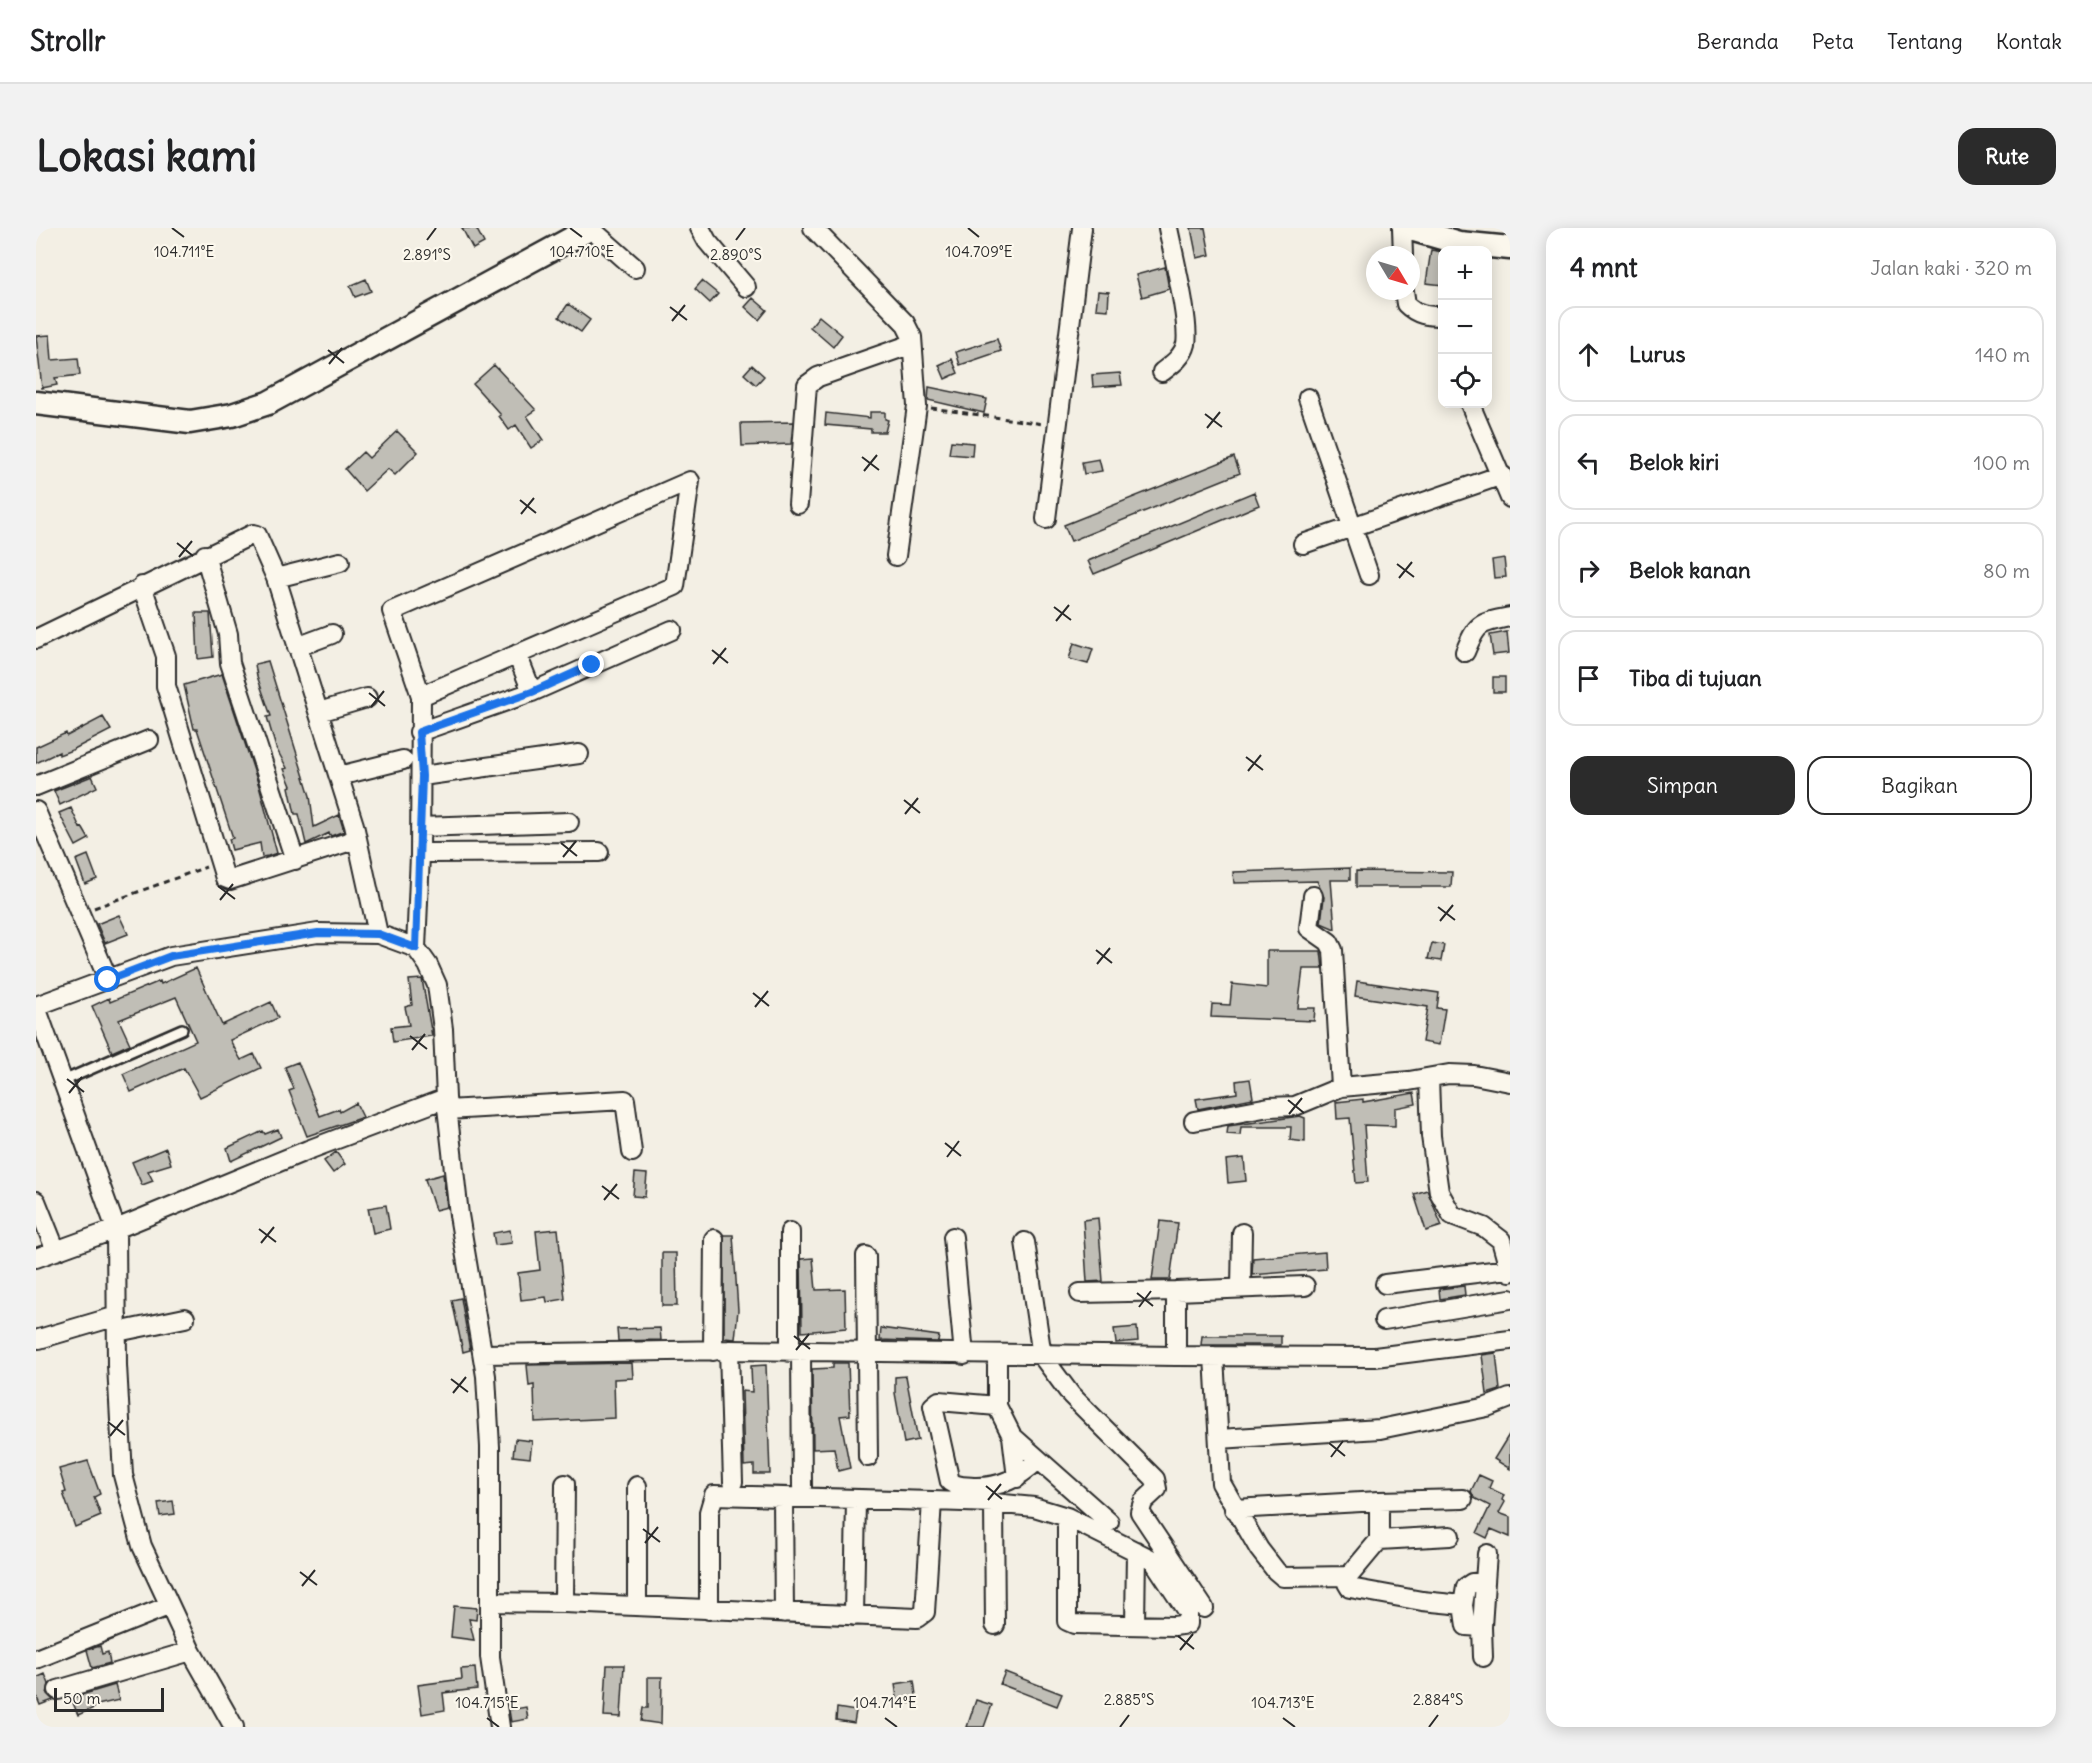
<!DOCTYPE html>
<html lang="id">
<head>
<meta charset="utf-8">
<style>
	body { margin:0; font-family:Delius,sans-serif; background:#f2f2f2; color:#202124 }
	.controls { position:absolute; right:18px; top:18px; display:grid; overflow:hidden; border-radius:12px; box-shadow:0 3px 15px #0003 }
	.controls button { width:54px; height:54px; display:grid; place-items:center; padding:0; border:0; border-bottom:2px solid #e0e0e0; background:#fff; color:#202124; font:30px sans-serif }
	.compass { position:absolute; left:1330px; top:18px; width:54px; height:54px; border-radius:50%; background:#fff; box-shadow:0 3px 15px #0003; rotate:128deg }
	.scale { position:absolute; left:18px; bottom:15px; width:110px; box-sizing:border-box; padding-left:6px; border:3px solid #2b2b2b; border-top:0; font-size:16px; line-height:21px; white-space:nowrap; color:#2b2b2b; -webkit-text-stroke:4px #fbf7ec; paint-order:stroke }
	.stop { position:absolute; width:18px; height:18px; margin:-14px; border:4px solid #1a73e8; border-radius:50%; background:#fff }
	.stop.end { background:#1a73e8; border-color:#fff; box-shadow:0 2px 6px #0008 }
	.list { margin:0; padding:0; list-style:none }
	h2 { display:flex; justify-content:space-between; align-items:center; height:78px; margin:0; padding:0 24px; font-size:26px }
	h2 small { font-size:20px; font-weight:400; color:#757577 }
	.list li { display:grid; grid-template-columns:39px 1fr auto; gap:18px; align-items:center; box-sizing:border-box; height:96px; margin:0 12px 12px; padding:0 12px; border:2px solid #e0e0e0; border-radius:18px }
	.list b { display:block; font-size:22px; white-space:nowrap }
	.list em { font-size:20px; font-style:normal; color:#757577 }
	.actions { display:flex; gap:12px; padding:18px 24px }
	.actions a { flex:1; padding:14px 0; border:2px solid #2b2b2b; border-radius:18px; text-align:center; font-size:21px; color:#2b2b2b }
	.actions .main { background:#2b2b2b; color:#fff }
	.icon { flex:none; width:33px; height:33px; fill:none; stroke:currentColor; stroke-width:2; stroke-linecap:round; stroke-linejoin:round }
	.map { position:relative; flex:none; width:1474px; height:1499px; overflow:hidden; border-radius:18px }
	header { display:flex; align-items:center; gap:36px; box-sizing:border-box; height:84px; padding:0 30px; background:#fff; border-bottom:2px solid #e0e0e0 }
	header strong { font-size:28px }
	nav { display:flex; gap:33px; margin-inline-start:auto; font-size:21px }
	.intro { display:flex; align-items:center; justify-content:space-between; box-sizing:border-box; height:144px; padding:0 36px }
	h1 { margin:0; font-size:42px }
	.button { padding:15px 27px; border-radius:18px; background:#2b2b2b; color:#fff; font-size:21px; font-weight:700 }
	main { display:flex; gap:36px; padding:0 36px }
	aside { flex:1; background:#fff; border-radius:18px; box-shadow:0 3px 15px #0003 }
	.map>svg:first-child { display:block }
	.building { fill:#c0beb6; stroke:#2b2b2b; stroke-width:1.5 }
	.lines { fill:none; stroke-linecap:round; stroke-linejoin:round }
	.service-casing { stroke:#2b2b2b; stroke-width:14 }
	.minor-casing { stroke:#2b2b2b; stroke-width:22 }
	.tertiary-casing { stroke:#2b2b2b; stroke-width:27 }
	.path { stroke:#2b2b2b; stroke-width:3; stroke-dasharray:6 4.5; stroke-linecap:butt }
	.service { stroke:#fbf7ec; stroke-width:9 }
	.minor { stroke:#fbf7ec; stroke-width:18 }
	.tertiary { stroke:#fbf7ec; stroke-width:22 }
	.route { stroke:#1a73e8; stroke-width:8 }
	.ticks { fill:none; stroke:#2b2b2b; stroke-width:2 }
	.ticks-label { font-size:15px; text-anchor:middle; fill:#2b2b2b; stroke:#fbf7ec; stroke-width:4.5; stroke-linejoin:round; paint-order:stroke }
</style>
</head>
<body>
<header>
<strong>Strollr</strong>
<nav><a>Beranda</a><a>Peta</a><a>Tentang</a><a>Kontak</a></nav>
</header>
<div class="intro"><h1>Lokasi kami</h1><a class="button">Rute</a></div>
<main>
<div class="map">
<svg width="1474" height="1499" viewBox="0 0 1474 1499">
	<rect width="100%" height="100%" fill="#f3efe4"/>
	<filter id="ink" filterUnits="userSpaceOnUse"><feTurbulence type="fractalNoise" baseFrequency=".0167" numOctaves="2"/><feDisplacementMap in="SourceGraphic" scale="12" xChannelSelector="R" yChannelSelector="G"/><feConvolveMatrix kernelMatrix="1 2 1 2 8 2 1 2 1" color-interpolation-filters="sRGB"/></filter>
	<g filter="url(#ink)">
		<!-- building -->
		<path class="building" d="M426,0H440L448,15L437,21Z
			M1155,0H1169L1174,27L1161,30Z
			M1395,22L1407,24V57L1390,55Z
			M1129,39L1133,61L1106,69L1100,47Z
			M330,51L335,63L319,69L314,58Z
			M666,53L682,66L674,75L659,61Z
			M1062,63L1073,64L1072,82L1060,81Z
			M717,70L731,82L723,92L709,79Z
			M532,76L554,92L545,104L523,89Z
			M783,88L806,107L797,119L774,99Z
			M14,107L16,132L42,130L44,147L19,150L21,157L6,160L0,108Z
			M961,111L965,123L924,137L920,124Z
			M916,131L922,145L909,151L903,137Z
			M458,137L500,182L491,188L507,212L495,220L480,197L473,202L463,188L465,187L437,156Z
			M716,137L728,148L720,157L708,146Z
			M1084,145L1086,157L1057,159L1056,147Z
			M893,159L951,171L948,185L892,172Z
			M834,184H849V191L852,192L849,204H835V201L789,197L790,185L834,190Z
			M757,194L755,216L706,218L705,195Z
			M361,203L382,224L359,247L352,241L328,263L309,241L327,224L333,230Z
			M915,213L937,215L936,228L913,226Z
			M1198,229L1204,245L1035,313L1028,297Z
			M1063,231L1066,243L1048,246L1046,234Z
			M1218,264L1223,277L1058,346L1052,333Z
			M1468,330L1470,349L1458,350L1456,332Z
			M160,385H174L177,429L162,431Z
			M1471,404L1473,425L1457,427L1454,407Z
			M1038,415L1057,421L1052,436L1033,431Z
			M232,433L274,568L278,599L303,587L308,603L295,608L293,605L270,616L263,586H259L253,559L255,558L248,541L251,540L240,520L231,489L235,488L221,448L219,436Z
			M186,446L223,558L241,625L232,628L226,629L224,615L196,622L193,611L197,610L161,501H158L148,457Z
			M1457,449H1469V464H1457Z
			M67,489L75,502L36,522L23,527V524L0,535V519L30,505L31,508Z
			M56,548L61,559L24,577L18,563Z
			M35,580L44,600L46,599L53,611L40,618L23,585Z
			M52,627L61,651L49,656L40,632Z
			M1314,640V652H1295L1299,701L1285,695L1288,669L1281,653L1198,655L1197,644Z
			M1320,643L1416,644L1415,659H1320Z
			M83,687L92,706L69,715L61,696Z
			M1396,715L1408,717L1405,733L1392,731Z
			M1231,723H1285L1287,741H1267L1262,780H1279L1278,793L1175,789L1176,776L1194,777L1196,756L1231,760Z
			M160,740L186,797L235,774L242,790L194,812L205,832L218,826L225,840L164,869L148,840L95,864L87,846L160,813L140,769L83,792L94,816L76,824L56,778L73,770L74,774L124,753L125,756Z
			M386,751L396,808L357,814L355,799L373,797L369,779L376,777L373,752Z
			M1321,753L1403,765L1401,780L1409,781L1403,817L1386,814L1392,779L1319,768Z
			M262,834L284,888L303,881L304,884L320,875L327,889L271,908L253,863L258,861L249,839Z
			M1214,851L1217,870L1162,881L1160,871L1201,865L1200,853Z
			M1378,865L1380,876L1359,880V898L1328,897L1332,954L1320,955L1314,890L1301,891L1300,874L1327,871V874Z
			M1264,888L1269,890V914L1254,912L1255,899H1205L1204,907L1191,906L1192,898Z
			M242,901L245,909L195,933L191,920L227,903L229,906Z
			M130,920L135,936L112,943L117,953L106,957L96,934Z
			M300,924L309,936L297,945L288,933Z
			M1208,930L1210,953L1192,955L1190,932Z
			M599,945L611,946L609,969L597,968Z
			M407,946L411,979L399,982L389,951Z
			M1391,962L1406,998L1390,1003L1378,966Z
			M350,977L354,1001L337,1005L332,980Z
			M1062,990L1067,1053L1051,1054L1047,992Z
			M1124,993L1142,995L1134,1052H1116Z
			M522,1001L529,1071L511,1074L510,1069L485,1072L482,1045L504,1042L500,1003Z
			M474,1002L476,1015L459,1017L457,1005Z
			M688,1007H697L702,1082L699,1111L688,1110Z
			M1289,1024L1290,1041L1216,1047L1217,1030Z
			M626,1025H640L641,1078H626Z
			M777,1030L780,1062L809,1061L810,1100L766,1104L765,1031Z
			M1428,1058L1429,1067L1404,1071L1403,1061Z
			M425,1070L434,1122L427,1124L416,1072Z
			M1101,1099L1102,1113L1080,1115L1078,1101Z
			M624,1100L625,1112L582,1113L581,1101Z
			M845,1100L903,1108L902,1114L844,1112Z
			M1166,1108H1245V1117H1165Z
			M1460,1125L1464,1162L1451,1166L1446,1127Z
			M596,1135L597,1150L578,1151L579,1190L499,1194L498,1157L493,1158L491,1137Z
			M797,1135H812L814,1187L804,1188L814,1240L802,1243L798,1220L777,1221L776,1141L797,1140Z
			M730,1137L734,1246H718V1237L708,1238L706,1163L716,1164L715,1138Z
			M870,1148L882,1212L868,1215L859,1165V1149Z
			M1474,1205V1241L1458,1231Z
			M479,1211L496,1213L494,1230L477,1228Z
			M52,1233L64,1266L58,1269L65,1288L39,1299L27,1265L30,1264L23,1241Z
			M1443,1247L1456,1253L1453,1260L1468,1267L1466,1272L1469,1274L1463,1285L1474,1289V1309L1455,1301L1451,1310L1441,1305L1454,1278L1438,1270L1435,1263Z
			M137,1273L139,1286L124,1288L122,1275Z
			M418,1378L441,1380L440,1392L433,1391L438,1412L415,1409Z
			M64,1418L66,1426L72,1424L74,1435L56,1440L51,1422Z
			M571,1437H588L585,1489L568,1488Z
			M439,1440L441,1461L407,1465L409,1482L386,1486L382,1457L426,1451L425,1441Z
			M969,1444L1026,1466L1021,1478L964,1456Z
			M9,1446L13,1456L11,1466L17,1472L4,1477L0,1467V1450Z
			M612,1449H626L625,1496L605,1493L607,1480H612Z
			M878,1453L881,1474L862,1477L859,1456Z
			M79,1457L83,1472L57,1478L58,1480L42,1487L35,1470Z
			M940,1472L956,1477L948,1499H931Z
			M490,1479L492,1491L475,1494L473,1482Z
			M801,1480L820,1483L818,1495L800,1492Z"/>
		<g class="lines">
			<!-- service casing -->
			<g class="service-casing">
				<path id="service" d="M27,853L146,801"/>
			</g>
			<!-- minor casing -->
			<g class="minor-casing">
				<path id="minor" d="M554,0L599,40
					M664,0L671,13L710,59
					M777,0L869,95L876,109L881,178L860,328
					M1366,0L1367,27
					M1368,63L1370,76C1381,87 1392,88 1406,88
					M1126,144C1135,137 1147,129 1150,116C1154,94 1137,25 1132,0
					M1272,170L1333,347
					M1434,176L1474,270
					M762,276L771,157L782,149L876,116
					M1010,291L1046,0
					M1267,316L1466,247
					M169,327L192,406L194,435L259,632
					M240,350L304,334
					M106,358L130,428V458L189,650L194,652L321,611
					M0,411L217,306L221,307L240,350L318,597L342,706
					M261,419L296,406
					M1429,424C1441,395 1443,395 1474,389
					M481,426L496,464
					M283,484L331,470
					M383,504L496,464L636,402
					M303,548L367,532
					M386,548L543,526
					M0,558L113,512
					M0,583L72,751
					M384,599L533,594
					M384,627L385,468L356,383L654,253L639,358L385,468
					M1277,668L1273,700L1293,714L1297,722L1305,859
					M380,720L384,627L391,625L563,624
					M0,778L135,728L282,705L342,706L380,720L392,737L401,757L407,801L410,870L423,987L450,1148L454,1219V1429L464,1499
					M0,779L80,1001L81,1137L87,1247L106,1318L155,1423L198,1499
					M1393,850L1395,908L1403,964L1416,987L1448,999L1465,1012L1474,1044
					M411,882L589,872L596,924
					M1158,893L1233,879L1259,878L1305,859L1373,853L1413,846L1438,847L1474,854
					M0,973L20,1023
					M754,1004V1124
					M917,1009L928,1127
					M989,1014L1006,1128L1035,1167L1119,1251L1121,1261L1107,1274L1104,1284L1168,1380
					M830,1028L832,1229
					M0,1030L80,1001L272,922L410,870
					M1349,1056L1473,1041
					M1205,1060L1206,1005
					M1044,1065L1140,1063
					M1348,1092L1474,1071
					M81,1104L149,1090
					M3,1111L81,1088
					M693,1122L697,1254
					M677,1123L678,1011
					M765,1124L766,1259
					M447,1126L693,1122L1140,1128V1063L1269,1058
					M961,1127V1178L976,1208L1073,1294
					M1140,1128L1339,1129L1474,1112
					M1178,1128L1185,1255L1223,1321L1240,1343L1247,1349L1313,1348L1343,1312V1273L1427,1271
					M961,1178L903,1173L897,1178L914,1254C921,1259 928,1258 937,1259C965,1260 982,1250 1002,1232
					M976,1208L981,1250
					M1183,1211L1344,1201L1451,1179L1474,1170
					M747,1270L748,1385
					M958,1275L959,1397
					M1198,1281L1343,1273
					M1343,1312L1414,1308
					M1313,1348L1311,1355L1314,1360L1386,1373L1427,1377L1430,1398L1446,1399L1447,1429
					M454,1374L528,1375L881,1390L889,1384L896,1273L958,1275L998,1279L1031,1289L1117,1332L1152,1385V1396L1138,1398L1038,1396L1031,1393V1289
					M528,1375L529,1256
					M1427,1377L1430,1359L1436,1355L1449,1354L1451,1326
					M601,1378V1258
					M673,1382V1284L678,1267L896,1273
					M818,1388L820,1271
					M1099,1397L1100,1323
					M1446,1399L1449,1354
					M0,1431L132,1378
					M22,1462L155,1423"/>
			</g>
			<!-- tertiary casing -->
			<g class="tertiary-casing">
				<path id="tertiary" d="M1371,0L1423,15L1474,20
					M0,175L154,194L196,187L232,175L555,0"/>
			</g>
			<!-- path -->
			<path class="path" d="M895,180L1007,196
				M58,680L170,639"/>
			<!-- service -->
			<use href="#service" class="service"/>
			<!-- minor -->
			<use href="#minor" class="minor"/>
			<!-- tertiary -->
			<use href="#tertiary" class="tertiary"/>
		</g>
	</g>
	<g class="lines" filter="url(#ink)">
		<!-- route -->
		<path class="route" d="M72,752L135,728L282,705L342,706L380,720L386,548L383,504L496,464L556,437"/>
	</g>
	<!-- ticks -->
	<path class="ticks" d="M136,0L148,9M534,0L546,9M932,0L943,9M391,12L400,0M700,12L709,0M634,79L651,92M636,93L649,77M292,122L308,135M293,136L306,120M1169,186L1186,199M1171,200L1184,184M826,229L843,242M828,243L841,227M484,272L500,285M485,286L498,270M141,315L157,328M143,329L156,313M1361,336L1378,349M1363,350L1376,334M1018,379L1035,392M1020,393L1033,377M676,422L692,435M677,436L690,420M333,465L349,478M335,479L348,463M1210,529L1227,542M1212,543L1225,527M868,572L884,585M869,586L882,570M525,615L541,628M527,629L540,613M182,658L199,671M184,672L197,656M1402,679L1419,692M1404,693L1417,677M1060,722L1076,735M1061,736L1074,720M717,765L733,778M719,779L732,763M374,808L391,821M376,822L389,806M31,851L48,864M33,865L46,849M1252,872L1268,885M1253,886L1266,870M909,915L925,928M911,929L923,913M566,958L583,971M568,972L581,956M223,1001L240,1014M225,1015L238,999M1101,1065L1117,1078M1103,1079L1115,1063M758,1108L774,1121M760,1122L773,1106M415,1151L432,1164M417,1165L430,1149M72,1194L89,1207M74,1208L87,1192M1293,1215L1309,1228M1295,1229L1307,1213M950,1258L966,1271M952,1272L965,1256M607,1301L624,1314M609,1315L622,1299M264,1344L281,1357M266,1358L279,1342M1142,1408L1158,1421M1144,1422L1157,1406M451,1490L463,1499M849,1490L861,1499M1247,1490L1259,1499M1084,1499L1093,1487M1393,1499L1402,1487"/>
	<g class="ticks-label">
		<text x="148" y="29">104.711°E</text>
		<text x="546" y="29">104.710°E</text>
		<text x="943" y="29">104.709°E</text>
		<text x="391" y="32">2.891°S</text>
		<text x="700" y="32">2.890°S</text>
		<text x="1093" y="1477">2.885°S</text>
		<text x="1402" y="1477">2.884°S</text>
		<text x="451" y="1480">104.715°E</text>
		<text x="849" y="1480">104.714°E</text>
		<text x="1247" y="1480">104.713°E</text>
	</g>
</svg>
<div class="controls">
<button>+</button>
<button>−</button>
<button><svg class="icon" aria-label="locate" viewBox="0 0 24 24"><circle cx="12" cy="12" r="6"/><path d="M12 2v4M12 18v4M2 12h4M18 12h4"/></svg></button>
</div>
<svg class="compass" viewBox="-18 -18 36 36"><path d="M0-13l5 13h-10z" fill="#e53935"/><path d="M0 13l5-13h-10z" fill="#757577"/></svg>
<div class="scale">50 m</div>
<div class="stop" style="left:72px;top:752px"></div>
<div class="stop end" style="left:556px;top:437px"></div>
</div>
<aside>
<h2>4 mnt<small>Jalan kaki · 320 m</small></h2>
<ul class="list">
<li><svg class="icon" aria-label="ahead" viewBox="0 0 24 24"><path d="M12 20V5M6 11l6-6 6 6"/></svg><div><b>Lurus</b></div><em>140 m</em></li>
<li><svg class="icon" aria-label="left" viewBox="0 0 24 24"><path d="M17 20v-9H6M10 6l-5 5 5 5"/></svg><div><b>Belok kiri</b></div><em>100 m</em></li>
<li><svg class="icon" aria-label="right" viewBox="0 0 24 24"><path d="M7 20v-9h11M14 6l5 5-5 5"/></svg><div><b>Belok kanan</b></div><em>80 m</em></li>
<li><svg class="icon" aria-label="arrive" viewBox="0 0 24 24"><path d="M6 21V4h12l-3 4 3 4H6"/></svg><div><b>Tiba di tujuan</b></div></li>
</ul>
<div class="actions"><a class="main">Simpan</a><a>Bagikan</a></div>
</aside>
</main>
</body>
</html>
